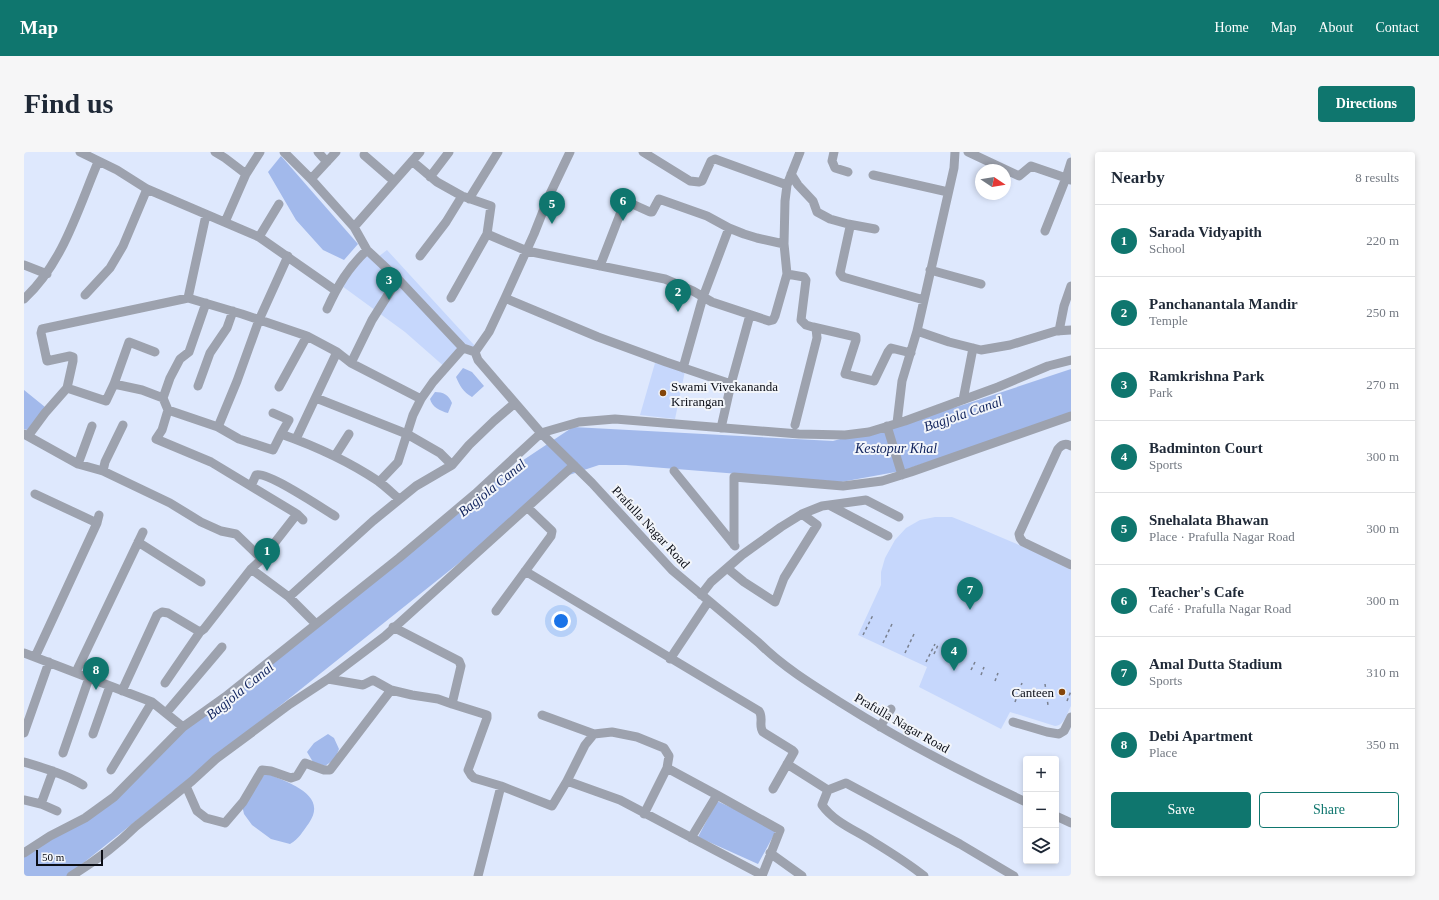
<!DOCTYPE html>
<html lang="en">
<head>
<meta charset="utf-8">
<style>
	body { margin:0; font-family:"Times New Roman",serif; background:#f6f6f7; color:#1f2937 }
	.controls { position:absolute; right:12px; bottom:12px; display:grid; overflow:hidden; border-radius:4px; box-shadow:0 2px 6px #0003 }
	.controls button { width:36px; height:36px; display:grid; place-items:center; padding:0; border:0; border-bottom:1px solid #e0e1e3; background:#fff; color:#1f2937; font:20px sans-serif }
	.compass { position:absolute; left:951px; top:12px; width:36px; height:36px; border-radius:50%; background:#fff; box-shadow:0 2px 6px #0003; rotate:102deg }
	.scale { position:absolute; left:12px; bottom:10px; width:67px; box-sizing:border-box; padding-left:4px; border:2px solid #0b0e17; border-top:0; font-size:11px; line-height:14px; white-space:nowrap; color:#0b0e17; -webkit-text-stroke:3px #f2f5fa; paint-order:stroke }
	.you { position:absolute; left:537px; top:469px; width:14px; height:14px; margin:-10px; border:3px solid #fff; border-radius:50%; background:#1a73e8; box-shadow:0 0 0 6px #1a73e833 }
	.badge { display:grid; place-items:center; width:26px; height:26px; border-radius:50%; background:#0f766e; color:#fff; font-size:13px; font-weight:700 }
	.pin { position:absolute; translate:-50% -33px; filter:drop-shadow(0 1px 2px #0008) }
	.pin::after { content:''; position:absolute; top:21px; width:14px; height:12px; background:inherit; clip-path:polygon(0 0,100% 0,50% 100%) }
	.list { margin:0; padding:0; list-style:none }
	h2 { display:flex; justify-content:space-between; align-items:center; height:52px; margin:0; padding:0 16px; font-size:17px }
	h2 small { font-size:13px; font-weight:400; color:#747a83 }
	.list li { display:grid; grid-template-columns:26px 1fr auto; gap:12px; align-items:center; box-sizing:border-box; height:72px; padding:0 16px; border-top:1px solid #e0e1e3 }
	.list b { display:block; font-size:15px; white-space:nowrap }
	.list p { margin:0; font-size:13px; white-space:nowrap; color:#747a83 }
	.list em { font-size:13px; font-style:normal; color:#747a83 }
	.actions { display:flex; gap:8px; padding:12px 16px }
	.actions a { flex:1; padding:9px 0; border:1px solid #0f766e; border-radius:4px; text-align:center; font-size:14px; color:#0f766e }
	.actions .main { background:#0f766e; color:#fff }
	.icon { flex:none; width:22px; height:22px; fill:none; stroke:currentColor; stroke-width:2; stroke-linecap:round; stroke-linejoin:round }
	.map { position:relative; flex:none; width:1047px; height:724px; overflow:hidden; border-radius:4px }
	header { display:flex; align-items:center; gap:24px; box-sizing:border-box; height:56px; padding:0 20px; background:#0f766e; color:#fff }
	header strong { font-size:19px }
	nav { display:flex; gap:22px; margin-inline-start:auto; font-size:14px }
	.intro { display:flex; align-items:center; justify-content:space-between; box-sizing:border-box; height:96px; padding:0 24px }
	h1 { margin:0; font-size:28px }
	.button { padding:10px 18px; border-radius:4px; background:#0f766e; color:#fff; font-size:14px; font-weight:700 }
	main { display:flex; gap:24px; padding:0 24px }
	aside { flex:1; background:#fff; border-radius:4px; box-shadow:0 2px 6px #0003 }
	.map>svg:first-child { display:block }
	.green { fill:#c6d7fc }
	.water { fill:#a2b9eb }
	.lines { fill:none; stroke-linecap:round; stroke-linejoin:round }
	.path { stroke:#7a8190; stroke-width:1.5; stroke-dasharray:3 3; stroke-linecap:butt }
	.minor { stroke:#9da2ae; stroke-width:9 }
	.poi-dot { fill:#844509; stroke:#f2f5fa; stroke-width:1.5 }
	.labels { text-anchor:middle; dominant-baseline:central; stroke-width:4; stroke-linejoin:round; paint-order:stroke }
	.poi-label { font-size:13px; fill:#0b0e17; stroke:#f2f5fa; text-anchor:start }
	.street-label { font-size:13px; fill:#0b0e17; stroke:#f2f5fa }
	.water-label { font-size:14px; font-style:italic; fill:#10235d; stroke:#f2f5fa }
</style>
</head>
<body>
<header>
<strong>Map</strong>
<nav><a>Home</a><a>Map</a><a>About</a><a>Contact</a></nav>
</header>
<div class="intro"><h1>Find us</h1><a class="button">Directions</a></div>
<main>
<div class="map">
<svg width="1047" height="724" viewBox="0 0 1047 724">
	<rect width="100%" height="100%" fill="#dee8fd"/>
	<!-- green -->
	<path class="green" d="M343,98L354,105L363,98L451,194L445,196H435L422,216L381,180L318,134Z
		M631,211L661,219L651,267L616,263Z
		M911,365H928L948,373L1009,399L1047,418V554C1043,561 1041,573 1031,574L986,560L977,577L895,535L903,515L834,483L857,433V420L861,406L871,388L882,376L896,368Z"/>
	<!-- water -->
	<path class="water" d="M257,4L334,92L320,108L299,98L272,68L244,20Z
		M439,216L448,220L460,234L448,245C439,240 436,234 432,225Z
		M1047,217V262L877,319L817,330L602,313H575L545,323L43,724H0V701L82,652L163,574L474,325L549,275L809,289L939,253Z
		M0,238L21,255L6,279L0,277Z
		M411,240C419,240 425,243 428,251L424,261C416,259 408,255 406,247Z
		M304,582L310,586L315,597L311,607L301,614L289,610L283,600L290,591Z
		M242,621C262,630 305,642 285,671C279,679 275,687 266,692L247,687L228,673L220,662L217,649Z
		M693,649L753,677L734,712L674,685Z"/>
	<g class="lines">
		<!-- path -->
		<path class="path" d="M839,483L849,463
			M859,491L868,472
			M881,501L890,482
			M910,502L914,493
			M902,510L911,492
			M947,518L951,510
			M957,523L960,515
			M971,529L974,521
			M1021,532L1024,553
			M1043,549L1047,539
			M991,550L998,531"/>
		<!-- minor -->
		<path class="minor" d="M56,0L93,18L123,37L235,85L311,138
			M191,0L201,6L222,22
			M260,0L287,27L330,75L343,98L374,127L439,196L451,200
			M294,0L303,10
			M546,0L525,44L510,82L481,146L465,180L451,200L454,208L517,281L568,331L648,418L735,491C758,514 787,532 814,549C874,587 937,620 1002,650
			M619,0L666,29L675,30L678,29L687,9L691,7L763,33
			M810,0L808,9L811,16L824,20
			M931,0L930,16L893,179L925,190L957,198L986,193L1032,179L1047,178
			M944,0L995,24L1007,14L1042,26L1047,10
			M340,3L370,29
			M388,9L413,30L438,44L467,54L463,82L427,146
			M767,22L774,33L789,49L793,60L806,67L824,72L826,75L816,121L819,125L900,148
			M849,23L924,40
			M406,25L425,0
			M287,27L312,0
			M445,47L474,0
			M201,70L222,22L236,0
			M824,72L851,77
			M330,75L396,0
			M1021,79L1042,26L1047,28
			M463,82L503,99L641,127L669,139L688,150L745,169L749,168L751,164L763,122L760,92L761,49L763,33L776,0
			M235,85L255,52
			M396,104L422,70L438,44
			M0,113L23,122
			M576,114L600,52L606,51L626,60H628L635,47L683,64L705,76L720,82L733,86L760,92
			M906,118L957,132
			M763,122L780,125L782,128L777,168L782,173L792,176L793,186L771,273
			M61,143L86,116L99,94L123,37
			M164,146L182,63
			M481,146L574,185L642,210L707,232
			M0,147C39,111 54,57 74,10
			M182,151L165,200L156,207L146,226L139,246L144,258L138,278L132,287L187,310L273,362L279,368
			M303,157C314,133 324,116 343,98
			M789,175L832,185V188L821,222L850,229L864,200L867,196L887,201
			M1035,179L1040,154L1047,134
			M327,211L348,168L374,127
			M659,216L679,145L705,76
			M90,232L118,238L139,246
			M174,234L186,201L203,176L209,159
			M255,235L283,184
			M43,236L82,249L90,232L105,190L131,200
			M292,246L383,282L416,301L428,313
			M939,248L949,196
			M144,258L194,275L215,287L249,298L257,282C291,294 324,309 354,329C361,334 368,341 375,347
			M249,261L265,268L257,282
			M873,271L878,229L893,179
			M863,274L878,323
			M194,275L213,229L235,168L264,104
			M697,276L707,232L726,163
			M0,282L54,312L79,319L146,351L177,370L197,379L212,382L238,407
			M4,284L21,261L43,236L49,209V205L46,204L23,209L17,181L18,177L164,146L218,162L283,184L313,200L327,211L397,247
			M272,287L313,200
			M1047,294C1042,291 1038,292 1034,297L995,382L996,386L999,390L1047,413
			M311,304L325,282
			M54,312L68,274
			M79,319L81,310L99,273
			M650,319L711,394
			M355,330L374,310L389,263L397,247L409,230L439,196
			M227,334L232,323C243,319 298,356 311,364
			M11,342L73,371
			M805,353L864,384
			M114,390L177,430
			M710,393V325L819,334L858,329L887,320L1047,264
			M703,416L720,430L751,450L760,426L793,373L778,362
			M227,417L265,445L292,472
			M501,419L735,559C740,566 734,574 739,580L768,598L770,600L749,637
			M677,443L687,430L718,403L757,375L778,362L798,354L842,348L875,365
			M265,445L349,369L392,334L428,313L445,293L470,269L491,251
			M472,459L527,384L528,379L504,356
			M369,475L435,509L437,514L428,552
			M0,501L128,550L159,575
			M11,505L73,371L75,363
			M646,507L684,450
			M52,520L119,380
			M304,527L339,533L349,528L367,538L388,543L414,547L428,552L463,563V566L444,618L447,623L450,626L477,634L528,654L543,629L596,648L738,723
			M141,531L176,480
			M98,539L133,463L138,460L144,461L176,480L180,477L227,417L238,407L273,362
			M142,561L198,495
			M518,563L570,582
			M989,570L1023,580L1035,582L1040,579L1047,565
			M856,575L867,557
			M0,581L25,510
			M69,582L86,534
			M39,601L65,526
			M0,610C20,616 41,622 59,633
			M763,612L804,638L798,653C810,670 831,678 848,689C866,700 884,711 900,724
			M643,616L693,643
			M87,618L128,550
			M543,629L561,593L570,582L588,580L613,585L640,596L645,604L643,616L620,662
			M162,634L173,659L182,666L201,671L219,650L238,618L247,619L267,626L273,624L281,611L300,618H306L367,538
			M804,638L822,631L936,692L990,724
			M0,648L17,652L33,659
			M17,652L29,619
			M1032,664L1047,671
			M667,686L693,643L756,678L738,724
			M0,701L26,684L61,666L90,645L159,575L201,545L375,406L451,342L517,281L555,270L591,267L775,282L821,283L845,280L881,269L974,235L1024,214L1047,208
			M746,701L778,724
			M47,724C70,710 92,694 111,675L168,629L192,607L266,552L304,527L361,484L550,313
			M454,724L477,634"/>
	</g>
	<!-- markers -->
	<g class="poi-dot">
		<circle cx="639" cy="241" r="4"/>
		<circle cx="1038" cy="540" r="4"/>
	</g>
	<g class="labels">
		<!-- poi labels -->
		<g class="poi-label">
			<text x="647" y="234">Swami Vivekananda<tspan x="647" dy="15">Krirangan</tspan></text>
			<text x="1030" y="540" text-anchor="end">Canteen</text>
		</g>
		<!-- street labels -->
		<g class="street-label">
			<text transform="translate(627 375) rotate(47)">Prafulla Nagar Road</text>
			<text transform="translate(878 571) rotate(30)">Prafulla Nagar Road</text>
		</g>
		<!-- water labels -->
		<g class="water-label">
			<text transform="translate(939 262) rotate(-19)">Bagjola Canal</text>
			<text x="872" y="296">Kestopur Khal</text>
			<text transform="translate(468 336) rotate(-39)">Bagjola Canal</text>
			<text transform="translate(216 539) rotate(-39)">Bagjola Canal</text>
		</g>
	</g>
</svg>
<div class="controls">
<button>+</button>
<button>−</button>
<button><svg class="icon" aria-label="layers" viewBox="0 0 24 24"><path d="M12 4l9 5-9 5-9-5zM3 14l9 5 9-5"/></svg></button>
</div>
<svg class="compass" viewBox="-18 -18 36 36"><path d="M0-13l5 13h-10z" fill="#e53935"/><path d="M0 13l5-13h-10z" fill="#747a83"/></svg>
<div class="scale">50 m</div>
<div class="you"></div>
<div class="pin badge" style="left:243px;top:419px">1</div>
<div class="pin badge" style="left:654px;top:160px">2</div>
<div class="pin badge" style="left:365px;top:148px">3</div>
<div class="pin badge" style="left:930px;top:519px">4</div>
<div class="pin badge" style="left:528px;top:72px">5</div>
<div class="pin badge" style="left:599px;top:69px">6</div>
<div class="pin badge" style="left:946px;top:458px">7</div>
<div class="pin badge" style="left:72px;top:538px">8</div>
</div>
<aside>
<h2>Nearby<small>8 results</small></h2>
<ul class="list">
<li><span class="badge">1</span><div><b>Sarada Vidyapith</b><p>School</p></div><em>220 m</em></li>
<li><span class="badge">2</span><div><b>Panchanantala Mandir</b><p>Temple</p></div><em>250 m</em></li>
<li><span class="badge">3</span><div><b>Ramkrishna Park</b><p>Park</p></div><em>270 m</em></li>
<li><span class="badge">4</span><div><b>Badminton Court</b><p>Sports</p></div><em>300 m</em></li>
<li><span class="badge">5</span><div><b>Snehalata Bhawan</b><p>Place · Prafulla Nagar Road</p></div><em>300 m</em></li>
<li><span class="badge">6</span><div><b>Teacher's Cafe</b><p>Café · Prafulla Nagar Road</p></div><em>300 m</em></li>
<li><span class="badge">7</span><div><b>Amal Dutta Stadium</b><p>Sports</p></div><em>310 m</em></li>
<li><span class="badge">8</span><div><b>Debi Apartment</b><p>Place</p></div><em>350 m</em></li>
</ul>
<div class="actions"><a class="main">Save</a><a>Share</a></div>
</aside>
</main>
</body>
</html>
